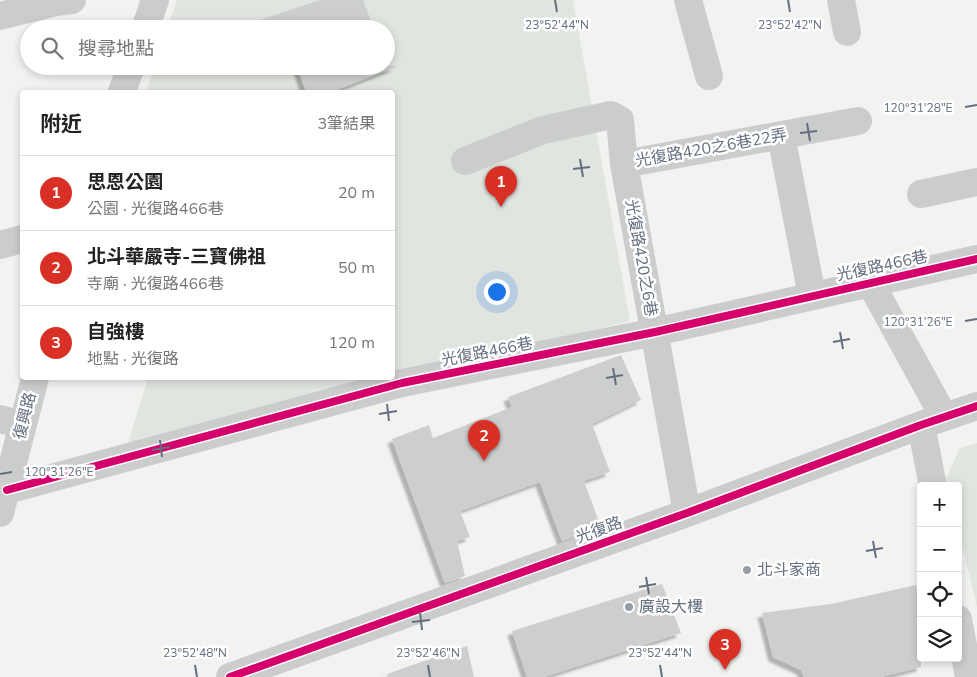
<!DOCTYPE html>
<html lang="zh-TW">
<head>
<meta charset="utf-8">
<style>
	body { margin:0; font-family:"Nunito Sans","Noto Sans TC",sans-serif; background:#f2f2f2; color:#222 }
	.controls { position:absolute; right:15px; bottom:15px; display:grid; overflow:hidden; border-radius:5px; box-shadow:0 2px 8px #0003 }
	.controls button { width:45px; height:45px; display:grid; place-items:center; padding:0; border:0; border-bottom:1px solid #e0e0e0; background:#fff; color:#222; font:25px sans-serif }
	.you { position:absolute; left:496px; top:291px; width:18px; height:18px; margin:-12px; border:4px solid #fff; border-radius:50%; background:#1a73e8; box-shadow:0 0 0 8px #1a73e833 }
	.badge { display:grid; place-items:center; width:32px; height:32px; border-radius:50%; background:#d93025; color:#fff; font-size:16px; font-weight:700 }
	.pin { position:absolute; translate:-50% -41px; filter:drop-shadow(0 1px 2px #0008) }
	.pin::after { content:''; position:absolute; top:26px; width:18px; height:15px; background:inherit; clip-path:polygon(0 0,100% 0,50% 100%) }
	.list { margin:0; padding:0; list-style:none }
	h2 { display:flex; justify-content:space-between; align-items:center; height:65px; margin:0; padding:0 20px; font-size:21px }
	h2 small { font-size:16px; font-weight:400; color:#767676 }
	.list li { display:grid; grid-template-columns:32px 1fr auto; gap:15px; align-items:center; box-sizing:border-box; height:75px; padding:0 20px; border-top:1px solid #e0e0e0 }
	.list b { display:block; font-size:19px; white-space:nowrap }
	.list p { margin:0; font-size:16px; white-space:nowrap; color:#767676 }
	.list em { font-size:16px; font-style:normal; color:#767676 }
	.icon { flex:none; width:28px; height:28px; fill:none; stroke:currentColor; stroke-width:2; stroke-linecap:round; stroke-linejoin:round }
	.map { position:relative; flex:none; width:977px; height:677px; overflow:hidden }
	.search { position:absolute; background:#fff; box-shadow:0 2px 8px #0003; left:20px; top:20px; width:375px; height:55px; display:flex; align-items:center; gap:12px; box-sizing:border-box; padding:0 18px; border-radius:28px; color:#767676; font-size:19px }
	.panel { position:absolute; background:#fff; box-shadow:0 2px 8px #0003; left:20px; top:90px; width:375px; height:290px; border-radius:5px }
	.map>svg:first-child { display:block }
	.green { fill:#e1e5df }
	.building { fill:#cdcece; filter:url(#shadow) }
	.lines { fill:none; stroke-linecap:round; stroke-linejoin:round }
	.minor { stroke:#cbcccc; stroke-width:28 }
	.cycleway-casing { stroke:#fff; stroke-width:11 }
	.cycleway { stroke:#d6006c; stroke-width:8 }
	.ticks { fill:none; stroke:#646f7f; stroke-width:2 }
	.poi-dot { fill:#969da7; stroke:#fff; stroke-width:2 }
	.labels { text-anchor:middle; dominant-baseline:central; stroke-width:5; stroke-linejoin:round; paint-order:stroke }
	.street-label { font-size:16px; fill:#646f7f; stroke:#fff }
	.poi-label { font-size:16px; fill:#646f7f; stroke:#fff; text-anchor:start }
	.ticks-label { font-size:12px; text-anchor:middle; fill:#646f7f; stroke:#fff; stroke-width:5; stroke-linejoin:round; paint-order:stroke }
</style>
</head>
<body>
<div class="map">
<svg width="977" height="677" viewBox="0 0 977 677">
	<defs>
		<filter id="shadow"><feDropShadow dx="-4.5" dy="4.5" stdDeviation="1" flood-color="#0004"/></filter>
	</defs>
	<rect width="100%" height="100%" fill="#f2f3f1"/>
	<!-- green -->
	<path class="green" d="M177,0H573L630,321L128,443L148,378H392V92H146L155,66H386V29H167Z
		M977,443V607L958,529V486H948L946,478L960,448Z"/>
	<!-- building -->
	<path class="building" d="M320,0H363L374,29H245V25Z
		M297,66H395V67L332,92H306Z
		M621,355L641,400L592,424L610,472L584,481L601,527L562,541L540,482L460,511L470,537L457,541L465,576L445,583L392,439L429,425L433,438L512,407L508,397Z
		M662,584L681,633L544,677H527L512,631Z
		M916,585L921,612V667L881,677H804L801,670L773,657L762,613L831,604Z
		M467,646L474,677H388L387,674Z"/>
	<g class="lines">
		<!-- minor -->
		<path class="minor" d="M688,0L709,76
			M841,0L847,32
			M0,16L56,2L72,0
			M145,29L155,0
			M122,92L131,66
			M781,135L812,296
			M465,161L543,130L611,115L620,120L624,164L687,513
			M624,164L858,121
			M921,194L977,182
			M0,245L22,239
			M871,284L944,417
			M0,419L23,425
			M921,425L933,486
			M0,493L7,490L402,383L655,332L977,259
			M0,513L35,378
			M958,619L969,677
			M230,677L687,513L921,425L977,406"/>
		<!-- cycleway casing -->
		<g class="cycleway-casing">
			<path id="cycleway" d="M7,490L402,383L655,332L977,259
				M230,677L687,513L921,425L977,406"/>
		</g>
		<!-- cycleway -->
		<use href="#cycleway" class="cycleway"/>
	</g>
	<!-- ticks -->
	<path class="ticks" d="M555,0L557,12M788,0L790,12M965,107L977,105M807,123L810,141M800,133L817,131M580,159L583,177M573,169L590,167M965,321L977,319M840,332L843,349M833,342L850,339M613,368L616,385M606,378L623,375M387,404L389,421M379,414L397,411M160,440L162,457M152,450L170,447M0,474L12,472M873,541L876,558M866,551L883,548M646,577L649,594M639,587L656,584M420,612L422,630M412,622L430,620M195,665L197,677M428,665L430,677M660,665L662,677"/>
	<!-- markers -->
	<g class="poi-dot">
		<circle cx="747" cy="570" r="5"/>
		<circle cx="629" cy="607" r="5"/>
	</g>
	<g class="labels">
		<!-- street labels -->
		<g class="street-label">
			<text transform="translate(711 148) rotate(-10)">光復路420之6巷22弄</text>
			<text transform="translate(641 258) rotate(80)">光復路420之6巷</text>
			<text transform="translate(882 266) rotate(-12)">光復路466巷</text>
			<text transform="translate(487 352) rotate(-11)">光復路466巷</text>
			<text transform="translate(25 416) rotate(-76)">復興路</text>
			<text transform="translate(599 530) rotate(-20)">光復路</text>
		</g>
		<!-- poi labels -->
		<g class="poi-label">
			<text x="757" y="570">北斗家商</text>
			<text x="639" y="607">廣設大樓</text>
		</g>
	</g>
	<g class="ticks-label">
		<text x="557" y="29">23°52'44"N</text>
		<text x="790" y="29">23°52'42"N</text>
		<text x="918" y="112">120°31'28"E</text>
		<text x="918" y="326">120°31'26"E</text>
		<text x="59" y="476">120°31'26"E</text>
		<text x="195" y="657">23°52'48"N</text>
		<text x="428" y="657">23°52'46"N</text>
		<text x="660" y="657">23°52'44"N</text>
	</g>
</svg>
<div class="controls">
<button>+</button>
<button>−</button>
<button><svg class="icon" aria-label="locate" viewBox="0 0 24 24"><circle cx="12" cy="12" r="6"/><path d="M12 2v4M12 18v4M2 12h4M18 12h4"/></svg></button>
<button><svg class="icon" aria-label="layers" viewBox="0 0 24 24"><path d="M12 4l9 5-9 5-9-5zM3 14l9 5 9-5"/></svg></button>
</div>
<div class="you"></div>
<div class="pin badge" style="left:501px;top:207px">1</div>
<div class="pin badge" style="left:484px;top:461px">2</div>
<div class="pin badge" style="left:725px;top:670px">3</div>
<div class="search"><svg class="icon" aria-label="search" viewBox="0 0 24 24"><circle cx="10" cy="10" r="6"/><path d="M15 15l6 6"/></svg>搜尋地點</div>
<section class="panel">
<h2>附近<small>3筆結果</small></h2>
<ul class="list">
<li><span class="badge">1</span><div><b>思恩公園</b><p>公園 · 光復路466巷</p></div><em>20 m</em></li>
<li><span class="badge">2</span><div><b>北斗華嚴寺-三寶佛祖</b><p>寺廟 · 光復路466巷</p></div><em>50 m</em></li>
<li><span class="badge">3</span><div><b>自強樓</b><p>地點 · 光復路</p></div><em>120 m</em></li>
</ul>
</section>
</div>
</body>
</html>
